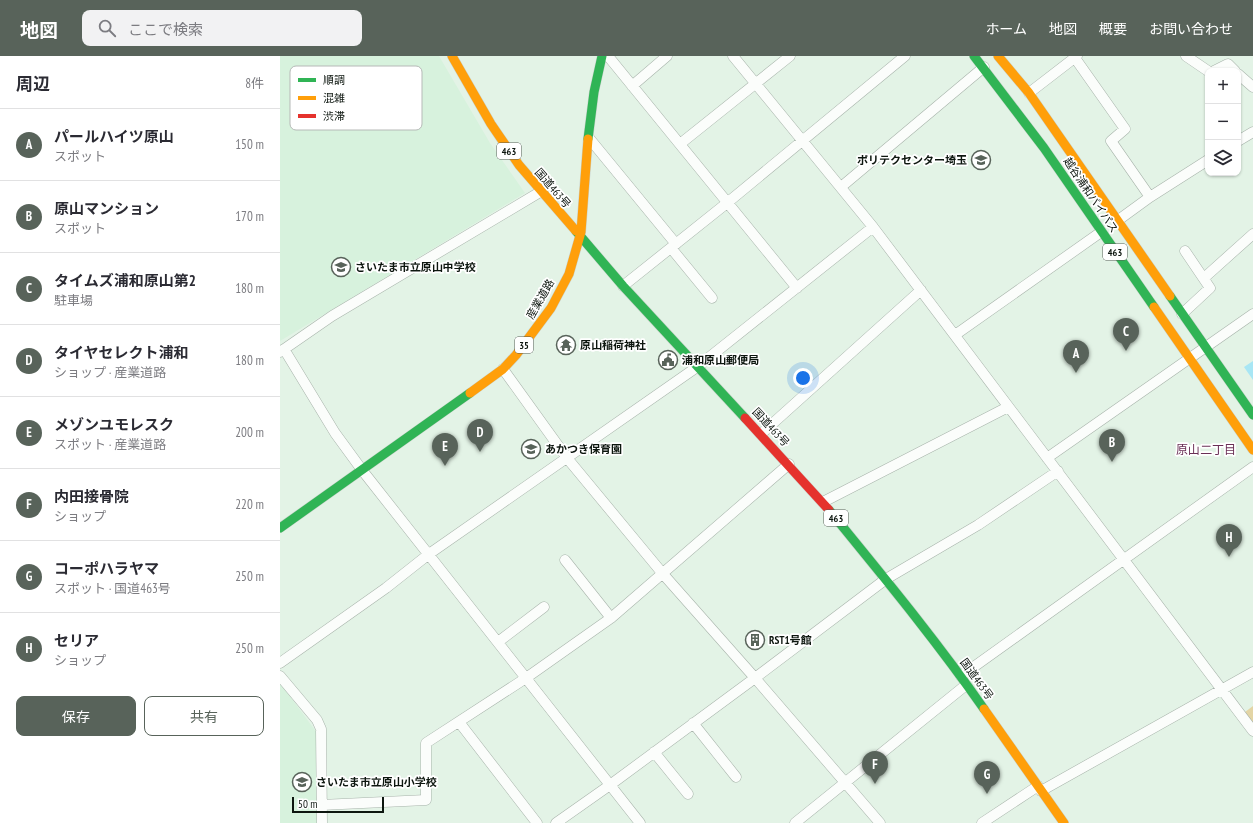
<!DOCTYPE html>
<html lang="ja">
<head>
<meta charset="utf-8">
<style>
	body { margin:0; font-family:"PT Sans Narrow","Noto Sans JP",sans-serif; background:#f2f2f3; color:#2b2b33 }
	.controls { position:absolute; right:12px; top:12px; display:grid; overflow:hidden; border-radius:8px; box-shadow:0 1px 3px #0004 }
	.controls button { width:36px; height:36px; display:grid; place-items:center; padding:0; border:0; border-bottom:1px solid #e1e1e2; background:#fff; color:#2b2b33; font:20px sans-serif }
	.scale { position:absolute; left:12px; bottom:10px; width:92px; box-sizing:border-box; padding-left:4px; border:2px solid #0d160f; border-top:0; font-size:11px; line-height:14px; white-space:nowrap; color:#0d160f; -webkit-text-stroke:3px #fff; paint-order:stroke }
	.you { position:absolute; left:523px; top:322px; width:14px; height:14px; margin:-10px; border:3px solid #fff; border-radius:50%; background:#1a73e8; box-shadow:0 0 0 6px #1a73e833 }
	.badge { display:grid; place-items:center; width:26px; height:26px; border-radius:50%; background:#58635a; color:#fff; font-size:13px; font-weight:700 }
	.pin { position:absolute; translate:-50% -33px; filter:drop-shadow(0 1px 2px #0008) }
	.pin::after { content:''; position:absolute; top:21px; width:14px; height:12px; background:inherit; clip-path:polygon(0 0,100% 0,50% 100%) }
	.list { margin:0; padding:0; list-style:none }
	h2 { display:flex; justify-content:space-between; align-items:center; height:52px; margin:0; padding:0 16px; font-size:17px }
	h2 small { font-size:13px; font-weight:400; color:#7c7c81 }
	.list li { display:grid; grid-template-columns:26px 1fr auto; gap:12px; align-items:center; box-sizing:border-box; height:72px; padding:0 16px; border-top:1px solid #e1e1e2 }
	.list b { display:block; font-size:15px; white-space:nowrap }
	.list p { margin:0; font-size:13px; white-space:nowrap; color:#7c7c81 }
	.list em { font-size:13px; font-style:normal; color:#7c7c81 }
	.actions { display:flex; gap:8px; padding:12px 16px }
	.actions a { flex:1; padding:9px 0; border:1px solid #58635a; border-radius:8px; text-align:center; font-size:14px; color:#58635a }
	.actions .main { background:#58635a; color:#fff }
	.icon { flex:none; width:22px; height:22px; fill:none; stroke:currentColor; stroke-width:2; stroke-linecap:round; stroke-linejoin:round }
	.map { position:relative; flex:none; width:973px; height:767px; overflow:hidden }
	header { display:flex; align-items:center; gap:24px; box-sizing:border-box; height:56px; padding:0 20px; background:#58635a; color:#fff }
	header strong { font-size:19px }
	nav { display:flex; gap:22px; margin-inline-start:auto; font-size:14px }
	.search { width:280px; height:36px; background:#f2f2f3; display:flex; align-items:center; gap:10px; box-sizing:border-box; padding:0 14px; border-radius:8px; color:#7c7c81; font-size:15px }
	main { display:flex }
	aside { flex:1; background:#fff }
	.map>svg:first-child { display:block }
	.built { fill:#d7f2dd }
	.green { fill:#e3d5a5 }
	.water { fill:#a8e6f4 }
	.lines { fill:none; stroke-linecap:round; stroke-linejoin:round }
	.street-casing { stroke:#a7b3aa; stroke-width:11 }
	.fast-casing { stroke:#c9d1cb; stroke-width:10 }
	.slow-casing { stroke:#c9d1cb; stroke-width:10 }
	.jam-casing { stroke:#c9d1cb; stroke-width:10 }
	.street { stroke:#fbfdfb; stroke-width:10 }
	.fast { stroke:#30b455; stroke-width:9 }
	.slow { stroke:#ff9f0a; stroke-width:9 }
	.jam { stroke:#e5322d; stroke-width:9 }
	.labels { text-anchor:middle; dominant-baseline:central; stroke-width:3.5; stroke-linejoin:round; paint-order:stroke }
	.shield { fill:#fff; stroke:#565c57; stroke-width:1 }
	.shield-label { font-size:10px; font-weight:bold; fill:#0d160f }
	.poi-label { font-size:11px; font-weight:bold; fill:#0d160f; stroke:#fff; text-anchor:start }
	.street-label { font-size:11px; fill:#0d160f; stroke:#fff }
	.neighbourhood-label { font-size:12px; fill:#6a2f56; stroke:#fff }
	.key { fill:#fff; stroke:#b6b9b7; stroke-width:1 }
	.key-label { font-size:11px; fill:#0d160f }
</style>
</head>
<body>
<header>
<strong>地図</strong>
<div class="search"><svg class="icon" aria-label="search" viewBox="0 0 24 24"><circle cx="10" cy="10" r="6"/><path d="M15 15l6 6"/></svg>ここで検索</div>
<nav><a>ホーム</a><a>地図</a><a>概要</a><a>お問い合わせ</a></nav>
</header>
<main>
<aside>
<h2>周辺<small>8件</small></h2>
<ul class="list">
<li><span class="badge">A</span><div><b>パールハイツ原山</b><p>スポット</p></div><em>150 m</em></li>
<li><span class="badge">B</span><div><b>原山マンション</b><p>スポット</p></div><em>170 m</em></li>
<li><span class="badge">C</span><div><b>タイムズ浦和原山第2</b><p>駐車場</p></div><em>180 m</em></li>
<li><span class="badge">D</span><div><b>タイヤセレクト浦和</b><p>ショップ · 産業道路</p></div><em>180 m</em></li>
<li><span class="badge">E</span><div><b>メゾンユモレスク</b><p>スポット · 産業道路</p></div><em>200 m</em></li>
<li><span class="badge">F</span><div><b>内田接骨院</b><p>ショップ</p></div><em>220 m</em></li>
<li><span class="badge">G</span><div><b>コーポハラヤマ</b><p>スポット · 国道463号</p></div><em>250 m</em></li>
<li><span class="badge">H</span><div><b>セリア</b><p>ショップ</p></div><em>250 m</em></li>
</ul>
<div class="actions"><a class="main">保存</a><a>共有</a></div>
</aside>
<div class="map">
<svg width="973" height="767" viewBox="0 0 973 767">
	<rect width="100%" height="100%" fill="#e3f3e6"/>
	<!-- built -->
	<path class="built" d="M0,0H159L210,87L245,137L0,285Z
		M0,627L43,685L46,767H0Z"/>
	<!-- green -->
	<path class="green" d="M973,650V668L965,656Z"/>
	<!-- water -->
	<path class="water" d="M973,305V324L964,311Z"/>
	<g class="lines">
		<!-- street casing -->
		<g class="street-casing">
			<path id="street" d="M328,0L517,232
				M453,0L593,171L973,675
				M906,0L928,15
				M795,2L845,73L831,85L870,141
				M934,15L948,8L955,15
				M958,18L973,31
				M352,30L387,0
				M749,37L797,0
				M309,82L396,188
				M958,85L973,76
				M400,88L510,0
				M561,131L704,11
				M837,165L870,141L928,104
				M391,192L432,242
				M924,222L973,178
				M343,230L447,147L625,0
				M902,258L930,232L905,195
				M675,279L821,176
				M4,293L55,377L82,414L360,767
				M0,296L52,260L260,136
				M223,313L287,402L383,518L475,622L330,729L276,767
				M481,378L641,234
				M767,402L973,258
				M543,446L728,351
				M285,504L331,562
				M218,586L264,551
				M0,607L106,532L149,498L417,311L593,171
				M0,620L37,664L41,673L42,767
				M681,620L973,411
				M179,666L257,767
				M413,667L456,721
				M374,696L408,738
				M761,735L973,616
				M41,749L146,744V687L246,622L331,562L509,408
				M515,767L686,629
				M600,767L475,622L606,523L698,469L778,415
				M702,767L758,730"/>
		</g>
		<!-- fast casing -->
		<g class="fast-casing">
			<path id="fast" d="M694,0L764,92L874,251
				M308,83L314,36L322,0
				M296,175L343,230L465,362
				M890,240L973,359
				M549,454C602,519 656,584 704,653
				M0,472L190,337"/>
		</g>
		<!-- slow casing -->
		<g class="slow-casing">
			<path id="slow" d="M172,0L211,68L239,109L296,175
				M718,0L749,37L890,240
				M874,251L973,394
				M190,337L223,313L236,299L271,252L289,218L301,176L308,83
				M704,653L784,767"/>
		</g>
		<!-- jam casing -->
		<g class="jam-casing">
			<path id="jam" d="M465,362L549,454"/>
		</g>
		<!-- street -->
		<use href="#street" class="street"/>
		<!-- fast -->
		<use href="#fast" class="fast"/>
		<!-- slow -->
		<use href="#slow" class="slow"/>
		<!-- jam -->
		<use href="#jam" class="jam"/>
	</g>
	<!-- icons -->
	<defs>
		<g id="school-ring" transform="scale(1)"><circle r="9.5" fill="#fff" stroke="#58635a" stroke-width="1.5"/><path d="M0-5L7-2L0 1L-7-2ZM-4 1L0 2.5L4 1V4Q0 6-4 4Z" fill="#58635a"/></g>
		<g id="temple-ring" transform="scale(1)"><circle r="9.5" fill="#fff" stroke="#58635a" stroke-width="1.5"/><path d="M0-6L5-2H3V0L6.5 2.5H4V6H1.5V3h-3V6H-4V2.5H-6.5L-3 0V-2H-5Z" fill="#58635a"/></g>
		<g id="civic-ring" transform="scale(1)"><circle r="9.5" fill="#fff" stroke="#58635a" stroke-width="1.5"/><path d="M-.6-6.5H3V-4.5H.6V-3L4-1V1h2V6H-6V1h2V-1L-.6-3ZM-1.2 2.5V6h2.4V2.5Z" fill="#58635a"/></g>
		<g id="building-ring" transform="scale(1)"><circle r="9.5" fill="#fff" stroke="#58635a" stroke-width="1.5"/><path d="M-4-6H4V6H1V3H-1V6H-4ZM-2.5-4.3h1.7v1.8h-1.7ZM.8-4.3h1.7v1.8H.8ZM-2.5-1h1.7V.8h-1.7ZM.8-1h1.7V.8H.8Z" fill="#58635a"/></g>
	</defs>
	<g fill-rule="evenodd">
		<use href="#school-ring" x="701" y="104"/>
		<use href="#school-ring" x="61" y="211"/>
		<use href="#temple-ring" x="286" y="289"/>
		<use href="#civic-ring" x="388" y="304"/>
		<use href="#school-ring" x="251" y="393"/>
		<use href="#building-ring" x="475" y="584"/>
		<use href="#school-ring" x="22" y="726"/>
	</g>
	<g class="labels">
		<!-- shield labels -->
		<g class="shield">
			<rect x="217" y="87" width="24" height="16" rx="3"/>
			<rect x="823" y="188" width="24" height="16" rx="3"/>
			<rect x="235" y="281" width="18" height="16" rx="3"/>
			<rect x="544" y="454" width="24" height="16" rx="3"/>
		</g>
		<g class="shield-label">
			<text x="229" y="95">463</text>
			<text x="835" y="196">463</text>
			<text x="244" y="289">35</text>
			<text x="556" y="462">463</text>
		</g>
		<!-- poi labels -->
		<g class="poi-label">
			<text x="687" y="104" text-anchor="end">ポリテクセンター埼玉</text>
			<text x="75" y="211">さいたま市立原山中学校</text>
			<text x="300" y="289">原山稲荷神社</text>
			<text x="402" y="304">浦和原山郵便局</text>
			<text x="265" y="393">あかつき保育園</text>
			<text x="489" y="584">RST1号館</text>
			<text x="36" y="726">さいたま市立原山小学校</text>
		</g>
		<!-- street labels -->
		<g class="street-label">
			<text transform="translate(273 132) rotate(49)">国道463号</text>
			<text transform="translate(811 139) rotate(56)">越谷浦和バイパス</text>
			<text transform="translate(260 243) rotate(-60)">産業道路</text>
			<text transform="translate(491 371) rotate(47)">国道463号</text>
			<text transform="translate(697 623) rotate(54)">国道463号</text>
		</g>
		<!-- neighbourhood labels -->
		<g class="neighbourhood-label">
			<text x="926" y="393">原山二丁目</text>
		</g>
	</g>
	<!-- legend -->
	<rect x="10" y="10" width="132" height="64" rx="6" class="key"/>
	<rect x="18" y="22" width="18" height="4" fill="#30b455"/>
	<rect x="18" y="40" width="18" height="4" fill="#ff9f0a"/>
	<rect x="18" y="58" width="18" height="4" fill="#e5322d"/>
	<g class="key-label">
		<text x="43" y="28">順調</text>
		<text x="43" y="46">混雑</text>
		<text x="43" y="64">渋滞</text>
	</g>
</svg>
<div class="controls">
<button>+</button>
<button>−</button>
<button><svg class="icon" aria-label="layers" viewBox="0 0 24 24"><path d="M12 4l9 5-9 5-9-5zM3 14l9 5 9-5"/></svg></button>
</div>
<div class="scale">50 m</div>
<div class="you"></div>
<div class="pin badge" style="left:796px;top:317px">A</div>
<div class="pin badge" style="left:832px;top:406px">B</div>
<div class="pin badge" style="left:846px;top:295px">C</div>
<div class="pin badge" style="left:200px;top:396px">D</div>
<div class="pin badge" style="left:165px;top:410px">E</div>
<div class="pin badge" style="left:595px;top:728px">F</div>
<div class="pin badge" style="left:707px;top:738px">G</div>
<div class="pin badge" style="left:949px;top:501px">H</div>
</div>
</main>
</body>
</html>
